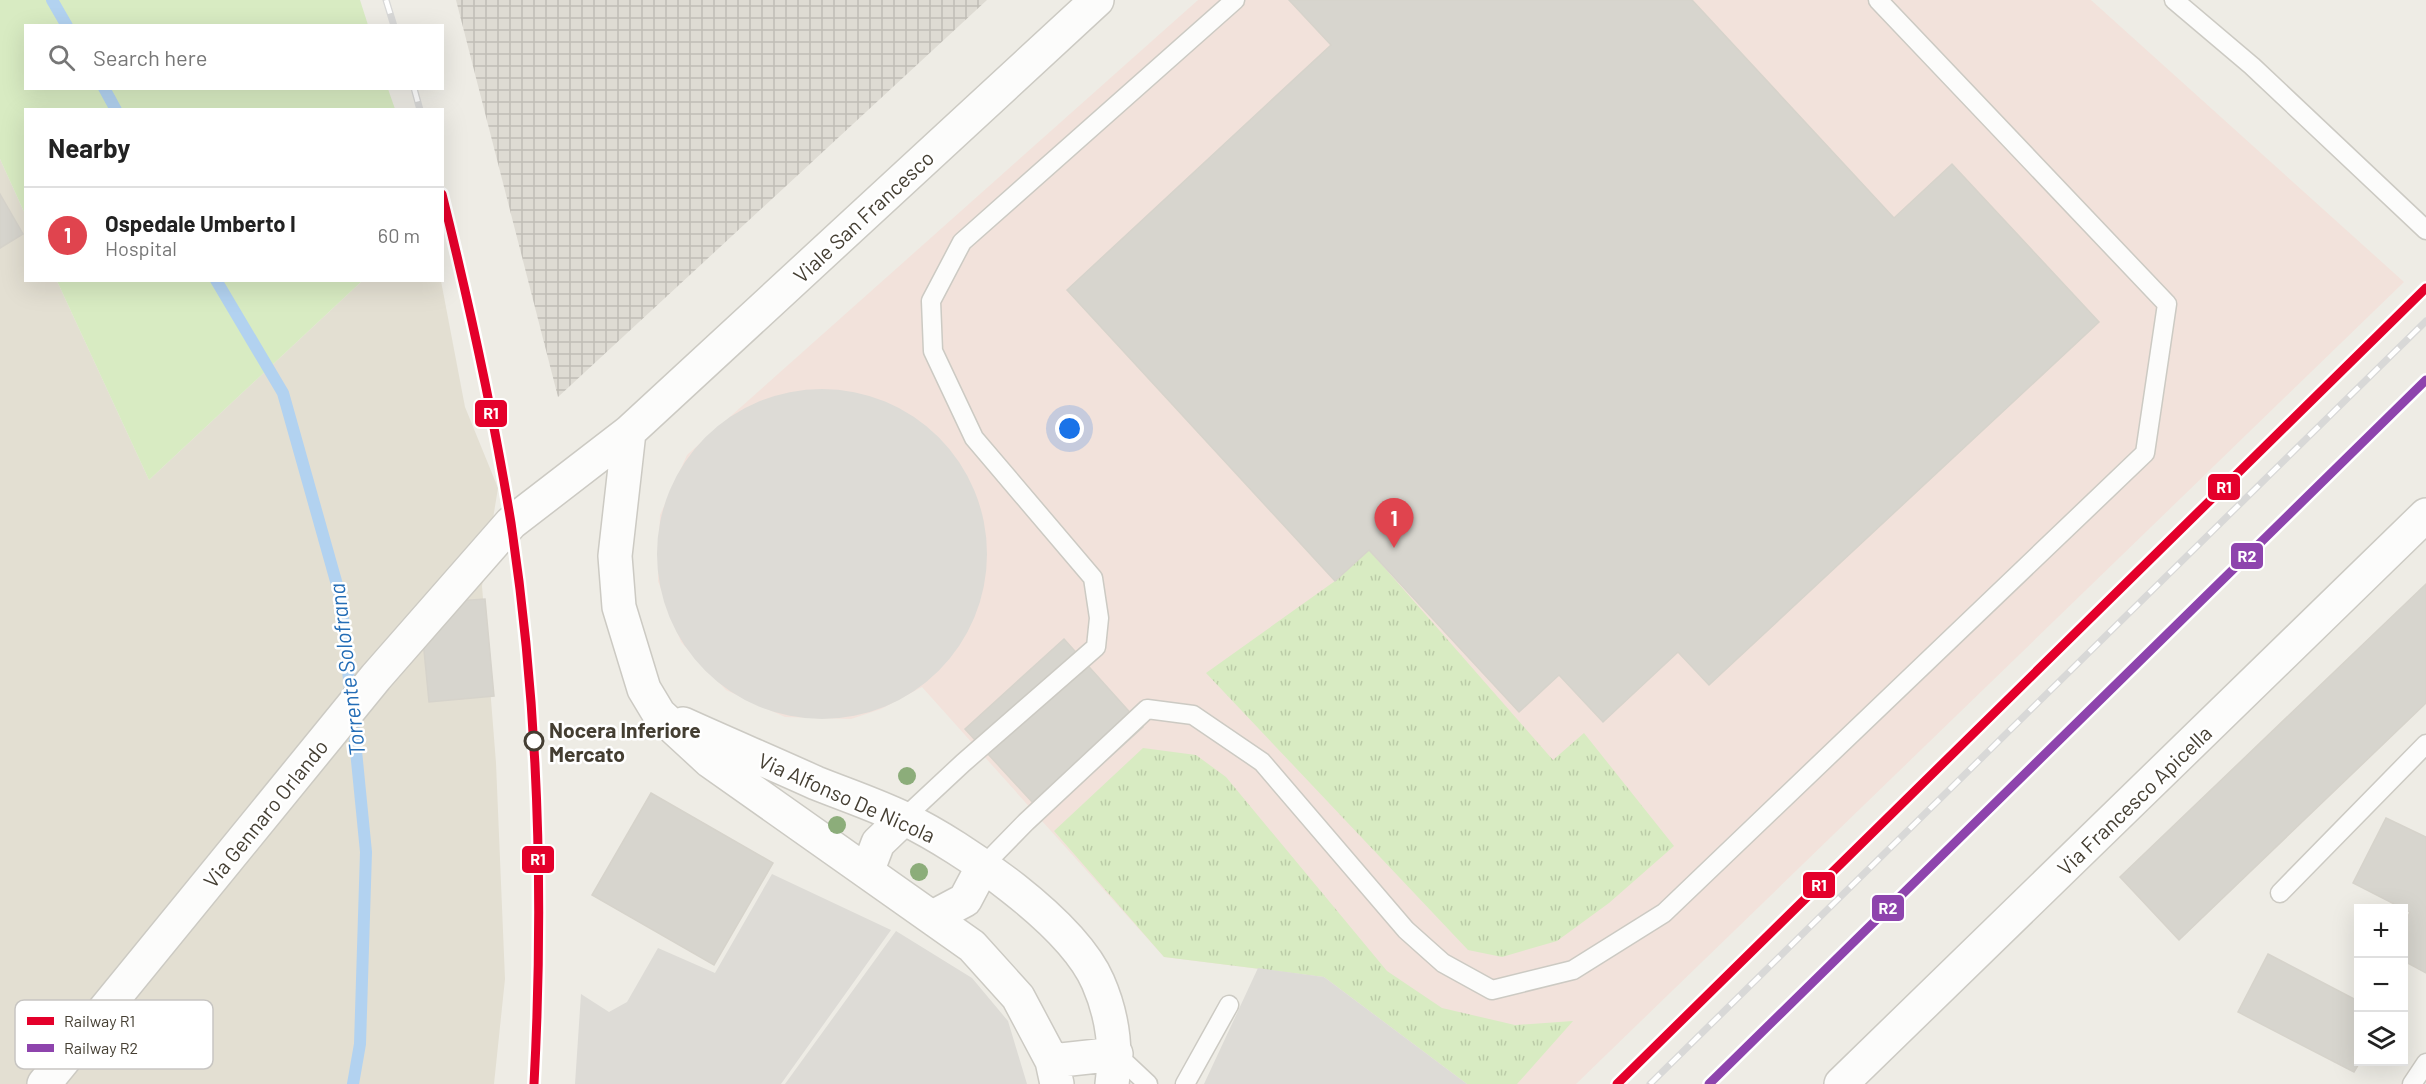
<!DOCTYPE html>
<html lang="en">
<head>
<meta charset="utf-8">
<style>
	body { margin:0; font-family:Barlow,sans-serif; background:#f2f2f2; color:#222 }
	.controls { position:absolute; right:18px; bottom:18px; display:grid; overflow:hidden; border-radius:0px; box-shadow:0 6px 24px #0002 }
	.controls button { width:54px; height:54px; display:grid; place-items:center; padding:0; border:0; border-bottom:2px solid #e0e0e0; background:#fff; color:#222; font:30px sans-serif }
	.you { position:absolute; left:1070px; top:429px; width:21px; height:21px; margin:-15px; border:4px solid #fff; border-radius:50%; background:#1a73e8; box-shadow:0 0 0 9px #1a73e833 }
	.badge { display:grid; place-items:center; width:39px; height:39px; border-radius:50%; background:#d93025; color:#fff; font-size:20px; font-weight:700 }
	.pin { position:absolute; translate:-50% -50px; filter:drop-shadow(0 2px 3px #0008) }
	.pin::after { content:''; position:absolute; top:32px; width:21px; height:18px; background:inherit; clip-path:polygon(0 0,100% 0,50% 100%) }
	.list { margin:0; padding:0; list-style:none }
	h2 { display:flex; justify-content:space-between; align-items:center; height:78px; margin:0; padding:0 24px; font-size:26px }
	h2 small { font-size:20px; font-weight:400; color:#767676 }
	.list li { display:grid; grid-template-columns:39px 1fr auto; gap:18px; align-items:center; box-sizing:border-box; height:96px; padding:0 24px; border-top:2px solid #e0e0e0 }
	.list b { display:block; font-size:22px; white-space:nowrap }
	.list p { margin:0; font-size:20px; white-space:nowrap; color:#767676 }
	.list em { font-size:20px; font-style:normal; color:#767676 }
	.icon { flex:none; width:33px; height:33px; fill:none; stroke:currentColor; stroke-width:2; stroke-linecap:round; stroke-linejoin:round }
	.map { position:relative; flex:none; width:2426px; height:1084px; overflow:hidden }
	.search { position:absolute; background:#fff; box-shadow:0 6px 24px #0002; left:24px; top:24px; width:420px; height:66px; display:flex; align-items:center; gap:15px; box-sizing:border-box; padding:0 21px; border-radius:0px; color:#767676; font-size:22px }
	.panel { position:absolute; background:#fff; box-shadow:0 6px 24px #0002; left:24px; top:108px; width:420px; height:174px; border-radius:0px }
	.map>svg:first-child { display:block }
	.residential { fill:#e3dfd2 }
	.industrial { fill:url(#industrial-grid) }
	.medical { fill:#f2e2db }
	.grass { fill:url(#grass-tufts) }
	.garden { fill:#d8ebc2 }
	.parking { fill:#dddbd6 }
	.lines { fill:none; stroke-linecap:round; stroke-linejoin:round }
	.stream { stroke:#b2d2f0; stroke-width:12 }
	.building { fill:#d7d5ce; stroke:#d6d3cb; stroke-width:1.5 }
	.lane-casing { stroke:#cccac3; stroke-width:21 }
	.street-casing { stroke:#cccac3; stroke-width:36 }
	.lane { stroke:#fcfcfb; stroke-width:18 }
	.street { stroke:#fcfcfb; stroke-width:33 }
	.rail-casing { stroke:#d8d8d7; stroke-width:7 }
	.rail { stroke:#fff; stroke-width:4.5; stroke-dasharray:14; stroke-linecap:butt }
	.rail-1-casing { stroke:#fff; stroke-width:14 }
	.rail-2-casing { stroke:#fff; stroke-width:14 }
	.rail-1 { stroke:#e4002b; stroke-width:9 }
	.rail-2 { stroke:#8e44ad; stroke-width:9 }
	.tree { fill:#8cad7a }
	.stop-dot { fill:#fff; stroke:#443e32; stroke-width:3 }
	.labels { text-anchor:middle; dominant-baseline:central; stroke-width:5; stroke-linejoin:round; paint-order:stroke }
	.street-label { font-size:21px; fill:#443e32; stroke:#fff }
	.stop-label { font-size:21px; font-weight:bold; fill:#443e32; stroke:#fff; text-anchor:start }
	.water-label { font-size:22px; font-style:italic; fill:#246db6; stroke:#fff }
	.key { fill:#fff; stroke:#c7c5c2; stroke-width:1.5 }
	.key-label { font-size:16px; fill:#443e32 }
	.line-badge { stroke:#fff; stroke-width:2 }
	.badge-label { font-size:16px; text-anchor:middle; font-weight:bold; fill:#fff }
</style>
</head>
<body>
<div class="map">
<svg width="2426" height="1084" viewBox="0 0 2426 1084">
	<defs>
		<pattern id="industrial-grid" width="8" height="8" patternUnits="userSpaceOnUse" patternTransform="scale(1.5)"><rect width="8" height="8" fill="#dedbd3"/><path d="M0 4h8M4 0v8" fill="none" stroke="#c0bdb6"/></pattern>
		<pattern id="grass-tufts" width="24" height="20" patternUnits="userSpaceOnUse" patternTransform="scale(1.5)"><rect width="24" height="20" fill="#d8ebc2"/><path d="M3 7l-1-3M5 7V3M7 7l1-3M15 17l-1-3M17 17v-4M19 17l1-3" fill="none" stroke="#bbcba7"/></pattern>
	</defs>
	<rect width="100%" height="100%" fill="#eeece5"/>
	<!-- residential -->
	<path class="residential" d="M0,159L25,214L26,280L57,281L149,480L362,281H441L465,407L498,488L482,586L496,763L505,979L494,1084H0Z"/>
	<!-- industrial -->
	<path class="industrial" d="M456,0H987L558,397Z"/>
	<!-- medical -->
	<path class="medical" d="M1198,0H2091L2404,282L1576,1084H1467L1324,977L1164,957L922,687L881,709L851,719L785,717L726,690L681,642L658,581L660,515L687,455Z"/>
	<!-- grass -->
	<path class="grass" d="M1369,550L1553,760L1584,733L1674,846L1609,903L1557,941L1502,957L1468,950L1206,673L1335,581Z
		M1143,748L1196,755L1226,777L1387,971L1442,1008L1515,1025L1573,1021L1517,1084H1467L1324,977L1164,957L1054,831Z"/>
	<!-- garden -->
	<path class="garden" d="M0,0H360L368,25L26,26V88L388,89L395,109L26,110L25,214L0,159Z
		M57,281H362L149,480Z"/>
	<!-- parking -->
	<path class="parking" d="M657 554a165 165 0 1 1 330 0a165 165 0 1 1-330 0Z
		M772,874L891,930L781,1084H575L581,994L609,1012L627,1002L658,948L715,973Z
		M896,931L972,978L1008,1021L1027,1084H785Z
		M1258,968L1324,977L1467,1084H1204Z"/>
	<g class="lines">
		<!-- stream -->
		<path class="stream" d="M52,0L67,26
			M104,88L116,110
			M216,280L283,393L341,599L366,852L360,1044L353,1084"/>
	</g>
	<!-- building -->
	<path class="building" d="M1289,0H1692L1894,218L1952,164L2099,322L1709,685L1678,652L1603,722L1559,675L1519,712L1369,550L1335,581L1067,290L1331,45Z
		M0,194L23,234L0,248Z
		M2426,584V703L2179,940L2120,877Z
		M485,599L494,696L429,702L423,640L456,601Z
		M1064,639L1143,727L1045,816L965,729Z
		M651,793L773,863L714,965L592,895Z
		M2386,818L2426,837V973L2404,961V925L2410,912L2353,883Z
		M2268,954L2358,1001L2360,1062L2354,1072L2238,1012Z"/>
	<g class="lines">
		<!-- lane casing -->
		<g class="lane-casing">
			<path id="lane" d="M2174,0L2252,66L2426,230
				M904,818L963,763L1096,647L1099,618L1093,578L974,438L933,351L931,301L962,242L1235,0
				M983,866L1026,822L1147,709L1193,715L1262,762L1406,930L1443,963L1492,990L1573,970L1664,913L2145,453L2167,304L1878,0
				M2280,893L2426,744
				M1116,1054L1148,1084
				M1185,1084L1229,1005
				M2412,1084L2426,1063"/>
		</g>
		<!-- street casing -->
		<g class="street-casing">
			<path id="street" d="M629,432L615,556L619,607L644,689L659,714L710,761L972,946L1018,997L1052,1061L1057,1084
				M683,724C727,744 772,763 816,783C846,795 876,805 905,819C963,847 1072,922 1098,982C1112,1014 1117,1049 1112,1084
				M867,872L878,843L904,818
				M933,917L965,900L983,866
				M1052,1061L1116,1054
				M44,1084L376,677L511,523L629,432L1097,0
				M1841,1084L2426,515"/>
		</g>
		<!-- lane -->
		<use href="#lane" class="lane"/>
		<!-- street -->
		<use href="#street" class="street"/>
		<!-- rail casing -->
		<g class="rail-casing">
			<path id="rail" d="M386,0L394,26
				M414,88L420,110
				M442,194C469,303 493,412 511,523C539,709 544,897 534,1084
				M1617,1084L2426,288
				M1650,1084L2426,321"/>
		</g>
		<!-- rail -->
		<use href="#rail" class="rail"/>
		<!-- rail-1 casing -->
		<g class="rail-1-casing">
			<path id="rail-1" d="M442,194C469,303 493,412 511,523C539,709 544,897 534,1084
				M1617,1084L2426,288"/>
		</g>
		<!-- rail-2 casing -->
		<g class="rail-2-casing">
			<path id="rail-2" d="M1709,1084L2426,380"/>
		</g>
		<!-- rail-1 -->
		<use href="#rail-1" class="rail-1"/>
		<!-- rail-2 -->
		<use href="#rail-2" class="rail-2"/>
	</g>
	<!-- trees -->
	<g class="tree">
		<circle cx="907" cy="776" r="9"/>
		<circle cx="837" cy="825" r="9"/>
		<circle cx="919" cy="872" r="9"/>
	</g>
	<!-- markers -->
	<circle class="stop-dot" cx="534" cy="741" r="9"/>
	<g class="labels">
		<!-- street labels -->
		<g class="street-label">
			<text transform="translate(863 216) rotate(-43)">Viale San Francesco</text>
			<text transform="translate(847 797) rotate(24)">Via Alfonso De Nicola</text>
			<text transform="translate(2134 800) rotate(-44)">Via Francesco Apicella</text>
			<text transform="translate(265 813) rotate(-51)">Via Gennaro Orlando</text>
		</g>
		<!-- stop labels -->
		<g class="stop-label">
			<text x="549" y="729">Nocera Inferiore<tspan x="549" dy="24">Mercato</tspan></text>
		</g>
		<!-- water labels -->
		<g class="water-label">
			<text transform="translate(346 670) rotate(-97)">Torrente Solofrana</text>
		</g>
	</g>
	<!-- legend -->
	<rect x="15" y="1000" width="198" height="69" rx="9" class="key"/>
	<rect x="27" y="1017" width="27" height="8" fill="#e4002b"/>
	<rect x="27" y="1044" width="27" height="8" fill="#8e44ad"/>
	<g class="key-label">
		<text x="64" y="1027">Railway R1</text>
		<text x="64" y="1054">Railway R2</text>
	</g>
	<g class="line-badge">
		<rect x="474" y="399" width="34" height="29" rx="6" fill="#e4002b"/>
		<rect x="2207" y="473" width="34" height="28" rx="6" fill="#e4002b"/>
		<rect x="2230" y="542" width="34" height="28" rx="6" fill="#8e44ad"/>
		<rect x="521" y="845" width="34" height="29" rx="6" fill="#e4002b"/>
		<rect x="1802" y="871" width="34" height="28" rx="6" fill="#e4002b"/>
		<rect x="1871" y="894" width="34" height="28" rx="6" fill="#8e44ad"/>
	</g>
	<g class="badge-label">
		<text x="491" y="419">R1</text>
		<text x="2224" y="493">R1</text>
		<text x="2247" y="562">R2</text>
		<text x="538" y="865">R1</text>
		<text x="1819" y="891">R1</text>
		<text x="1888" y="914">R2</text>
	</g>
</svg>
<div class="controls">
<button>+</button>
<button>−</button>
<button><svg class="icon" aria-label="layers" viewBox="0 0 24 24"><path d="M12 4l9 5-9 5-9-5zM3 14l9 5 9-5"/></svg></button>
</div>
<div class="you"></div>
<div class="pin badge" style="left:1394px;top:548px;background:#e0444e">1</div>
<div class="search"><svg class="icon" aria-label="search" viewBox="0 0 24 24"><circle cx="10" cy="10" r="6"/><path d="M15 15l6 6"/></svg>Search here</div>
<section class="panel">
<h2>Nearby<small></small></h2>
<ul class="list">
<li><span class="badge" style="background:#e0444e">1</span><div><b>Ospedale Umberto I</b><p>Hospital</p></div><em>60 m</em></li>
</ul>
</section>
</div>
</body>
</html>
